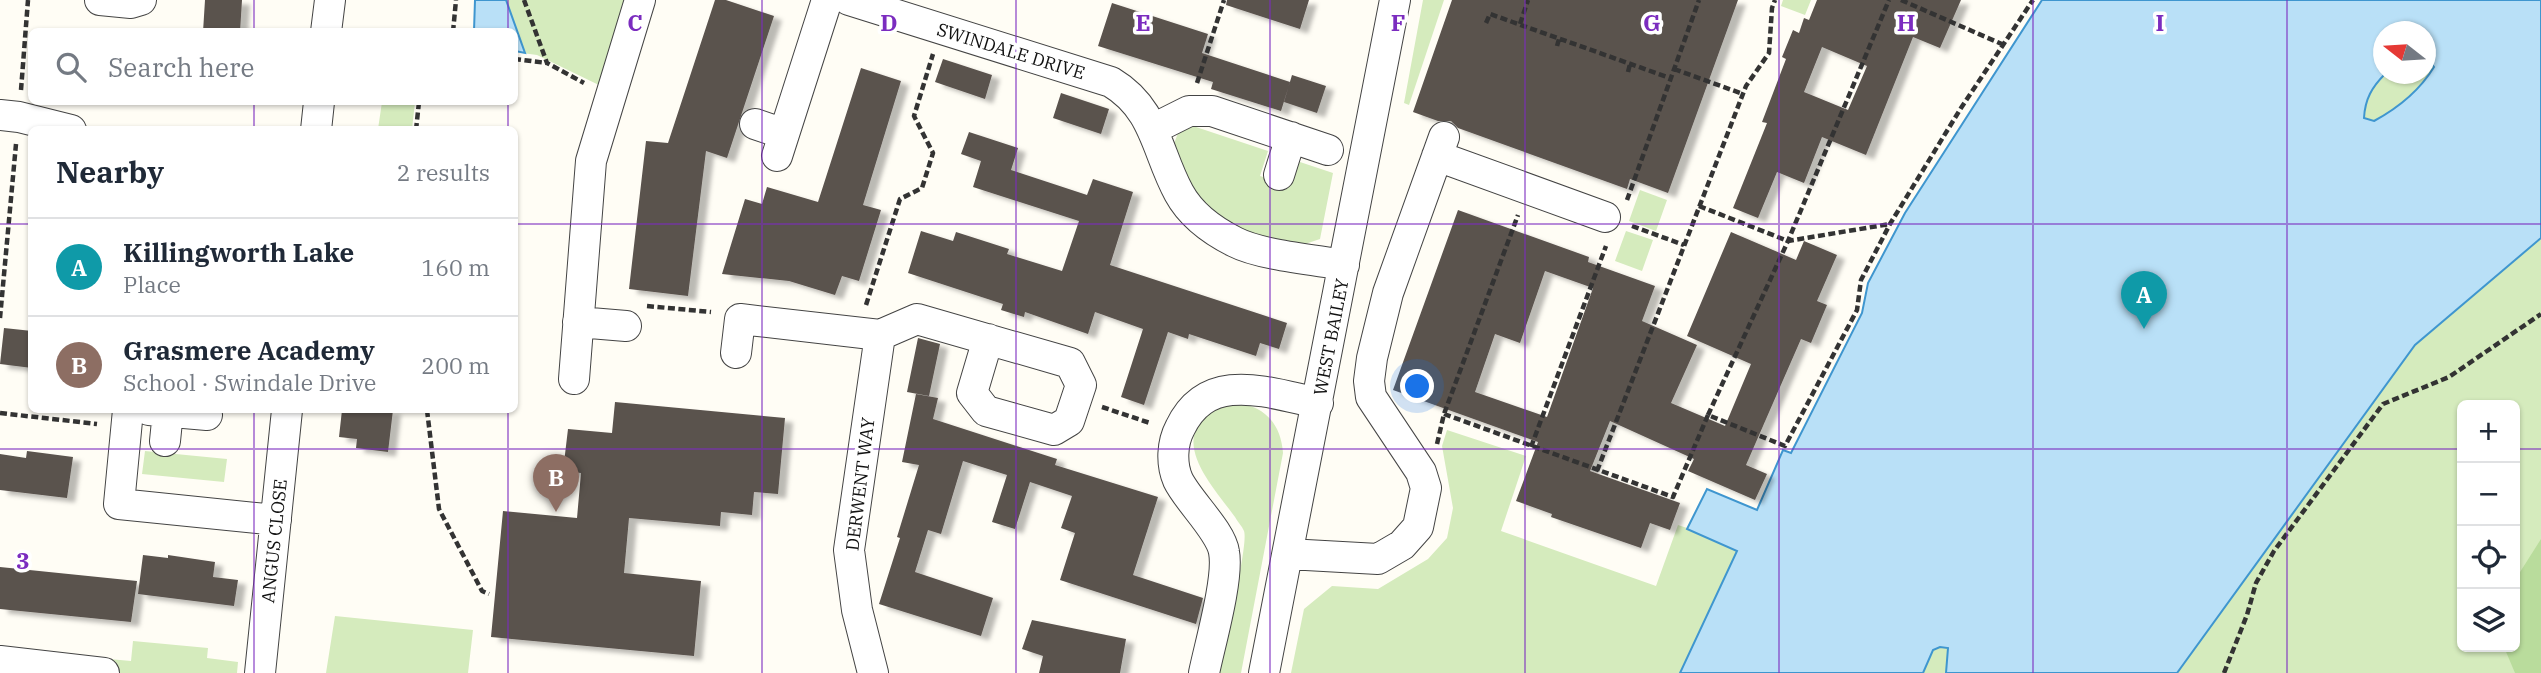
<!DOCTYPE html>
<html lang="en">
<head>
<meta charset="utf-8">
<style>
	body { margin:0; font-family:"IBM Plex Serif",serif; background:#f6f6f7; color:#1f2937 }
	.controls { position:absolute; right:21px; bottom:21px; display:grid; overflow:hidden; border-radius:10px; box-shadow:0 2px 5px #0004 }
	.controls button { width:63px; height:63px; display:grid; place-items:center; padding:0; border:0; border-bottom:2px solid #e0e1e3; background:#fff; color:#1f2937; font:35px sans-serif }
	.compass { position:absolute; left:2373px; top:21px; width:63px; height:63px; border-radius:50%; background:#fff; box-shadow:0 2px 5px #0004; rotate:287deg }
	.you { position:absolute; left:1418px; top:387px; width:24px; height:24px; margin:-18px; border:5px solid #fff; border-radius:50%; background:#1a73e8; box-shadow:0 0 0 10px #1a73e833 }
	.badge { display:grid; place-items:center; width:46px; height:46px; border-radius:50%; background:#c4262e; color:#fff; font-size:23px; font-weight:700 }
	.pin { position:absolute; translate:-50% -58px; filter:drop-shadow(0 2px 4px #0008) }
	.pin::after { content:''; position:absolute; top:37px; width:24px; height:21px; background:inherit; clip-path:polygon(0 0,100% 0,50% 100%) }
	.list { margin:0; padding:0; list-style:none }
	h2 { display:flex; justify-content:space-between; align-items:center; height:91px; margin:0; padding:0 28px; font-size:30px }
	h2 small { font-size:23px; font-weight:400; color:#747a83 }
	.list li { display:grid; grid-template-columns:46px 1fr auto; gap:21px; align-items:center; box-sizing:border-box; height:98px; padding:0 28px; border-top:2px solid #e0e1e3 }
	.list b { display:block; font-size:26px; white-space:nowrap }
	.list p { margin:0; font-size:23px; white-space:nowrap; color:#747a83 }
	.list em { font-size:23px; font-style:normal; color:#747a83 }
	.icon { flex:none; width:38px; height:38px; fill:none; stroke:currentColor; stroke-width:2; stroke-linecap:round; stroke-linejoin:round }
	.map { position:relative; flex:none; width:2541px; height:673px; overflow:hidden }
	.search { position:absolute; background:#fff; box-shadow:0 2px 5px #0004; left:28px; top:28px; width:490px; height:77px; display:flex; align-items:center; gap:18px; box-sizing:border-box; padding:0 24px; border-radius:10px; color:#747a83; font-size:26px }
	.panel { position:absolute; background:#fff; box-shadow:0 2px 5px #0004; left:28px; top:126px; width:490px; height:287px; border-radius:10px }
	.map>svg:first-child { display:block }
	.green { fill:#d5ebbd; fill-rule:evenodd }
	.forest { fill:#b9dc9c }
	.water { fill:#b9e0f7; stroke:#3f96cf; stroke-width:2; fill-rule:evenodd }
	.building { fill:#5a524d; fill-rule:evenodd; filter:url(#shadow) }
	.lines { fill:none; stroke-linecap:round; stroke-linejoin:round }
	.minor-casing { stroke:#444; stroke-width:32 }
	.path { stroke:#333; stroke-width:4.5; stroke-dasharray:7 3.5; stroke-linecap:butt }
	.minor { stroke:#fff; stroke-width:30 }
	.grid { fill:none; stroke:#7b2cbf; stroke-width:2; stroke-opacity:0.55 }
	.labels { text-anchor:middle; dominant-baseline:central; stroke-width:7; stroke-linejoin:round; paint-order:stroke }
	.street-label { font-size:18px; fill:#111; stroke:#fff }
	.grid-label { font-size:23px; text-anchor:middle; font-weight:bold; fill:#7b2cbf; stroke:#fff; stroke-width:7; stroke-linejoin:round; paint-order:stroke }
</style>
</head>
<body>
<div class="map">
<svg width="2541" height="673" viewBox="0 0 2541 673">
	<defs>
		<filter id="shadow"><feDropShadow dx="8" dy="4.5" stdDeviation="2" flood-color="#0004"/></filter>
	</defs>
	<rect width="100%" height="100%" fill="#fffdf5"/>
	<!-- green -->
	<path class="green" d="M480,0H629L603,87L537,55L515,52L514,32Z
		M1423,0H1444L1409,105L1404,103Z
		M1783,0H1811L1805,15L1781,6Z
		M2042,0H2541V673H1291L1304,609L1332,586L1378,589L1428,559L1447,538L1453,508L1442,446L1447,430L1526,456L1501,531L1656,586L1678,525L1687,528L1707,489L1757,510L1783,450L1791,453L1862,313L1868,283L1905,213ZM2384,32H2426V74H2384ZM2462,405H2515V647H2462Z
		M382,102H415L412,129H378Z
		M1193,126L1268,151L1260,176L1289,185L1297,161L1333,173L1320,239L1305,244L1238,231L1201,204L1175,158L1173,146L1180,128Z
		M1640,190L1667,200L1656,231L1629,221Z
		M1626,231L1653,240L1642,271L1615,261Z
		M1236,403C1265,406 1281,424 1283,453L1241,673H1218C1222,650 1249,546 1244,531C1242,526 1237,521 1235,517C1218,493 1179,453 1199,423C1208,410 1221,405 1236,403Z
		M145,451L227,459L224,482L142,474Z
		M335,616L473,630L468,673H326Z
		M133,641L208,648L207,658L238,662L237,673H96L98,658L131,661Z"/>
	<!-- forest -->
	<path class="forest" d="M2541,539V673H2515L2504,647H2515V580Z"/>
	<!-- water -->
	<path class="water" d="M475,0H506L525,53L515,51L514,32L474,31Z
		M2042,0H2541V238L2415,345L2177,673H1946L1948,648L1940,647L1933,650L1923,673H1680L1737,551L1687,529L1707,489L1757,510L1783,450L1791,453L1862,313L1868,283L1905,213ZM2384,32H2426V57L2434,67C2420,90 2398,108 2374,121L2364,118C2365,99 2372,87 2385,74Z"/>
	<!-- building -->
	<path class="building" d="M205,0H242L240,32H203Z
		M715,0H726L774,16L727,158L706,151L688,296L629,289L646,141L668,143Z
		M1227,0H1309L1300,29L1226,5Z
		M1452,0H1738L1668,193L1630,179L1627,189L1458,128L1451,121H1438L1413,112Z
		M1817,0H1961L1940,48L1913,37L1866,155L1822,137L1804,183L1777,172L1758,218L1733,208L1767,123L1762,122L1786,59L1782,57L1793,30L1799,33L1804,18L1809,20ZM1822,47L1867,66L1848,110L1804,92Z
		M1112,3L1208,34L1202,53L1290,82L1281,111L1211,89L1213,82L1098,46Z
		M943,59L992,75L985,99L935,82Z
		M861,68L901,81L863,205L881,210L859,281L842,276L835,295L789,281L722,274L745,199L762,204L767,187L818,202Z
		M1292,75L1326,86L1317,113L1284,102Z
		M1061,93L1109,109L1101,134L1053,118Z
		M969,132L1018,148L1011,170L1087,195L1093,179L1133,192L1110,265L1287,323L1279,349L1260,343L1256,356L1189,334L1188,339L1168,332L1144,405L1121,397L1143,329L1095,312L1088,334L1025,312L1024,317L1001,310L1003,304L908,273L921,231L953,241L956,232L1009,249L1007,254L1062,271L1079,221L973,187L981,161L961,154Z
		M1458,210L1589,257L1588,262L1655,286L1642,321L1697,345L1671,403L1725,426L1751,364L1687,336L1731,232L1796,260L1804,241L1837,255L1817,301L1827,305L1811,343L1801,339L1746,465L1767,474L1755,500L1688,471L1694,459L1610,421L1590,471L1680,503L1670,530L1650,523L1641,548L1551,517L1552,514L1516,501L1538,442L1393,390ZM1545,271L1593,288L1547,417L1475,392L1495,334L1520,343Z
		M4,328L32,331V368L0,364Z
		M918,338L940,344L929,396L907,392Z
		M916,394L938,398L933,419L1057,459L1055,465L1158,497L1133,575L1203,598L1196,624L1060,580L1075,533L1061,528L1072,496L1030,482L1015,529L992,522L1007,475L963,461L941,534L928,530L915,572L993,598L981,636L879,604L900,538L897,537L919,465L902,462Z
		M615,402L785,418L778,494L754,492L752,515L721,512L720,526L629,518L624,573L701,581L694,656L491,637L503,511L577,518L581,473L563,471L568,429L612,433Z
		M342,410H393L388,452L356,448L357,439L339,437Z
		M27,451L73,457L67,498L0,490V454L26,458Z
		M143,555L168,558V555L215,562L213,577L238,580L234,606L138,594Z
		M0,567L137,581L131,622L0,609Z
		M1032,620L1126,639L1120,673H1039L1043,656L1022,649Z"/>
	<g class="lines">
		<!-- minor casing -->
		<g class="minor-casing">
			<path id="minor" d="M100,0L131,3L141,0
				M849,0L1111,82C1156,109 1156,151 1179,193C1191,215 1213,231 1235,242C1260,255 1315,260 1344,265
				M326,32L330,0
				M0,115L19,117L71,130
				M755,124L784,134
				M1153,129L1189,111H1212L1328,150
				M316,130L319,102
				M777,156L827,0
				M1437,156L1605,217
				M1279,175L1291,137
				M578,322L626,326
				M880,335L917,319L1070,363L1081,385L1069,421L1054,430L986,411L972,393L988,339
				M736,353L740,319L880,335L849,550L857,610L873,673
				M574,379L591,161L640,0
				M128,410L119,504L276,520
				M149,410L207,415
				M165,441L168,411
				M1288,554L1378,559L1402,545L1418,527L1426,488L1421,472L1371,397L1369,381L1372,358L1388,293L1444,137
				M0,661L104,673
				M260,673L287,410
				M1204,673C1210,644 1229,578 1224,552C1221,531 1188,501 1178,480C1171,464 1172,443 1180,428C1208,369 1268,393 1318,403
				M1264,673L1395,0"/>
		</g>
		<!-- path -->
		<path class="path" d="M524,0L547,63L584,83
			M1901,0L2004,45
			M1486,23L1490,14L1670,78
			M1520,24L1528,0
			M453,32L456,0
			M1557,46L1559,39
			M514,59L547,63
			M1674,69L1743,94
			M1628,72L1630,64
			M1197,83L1224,0
			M21,90L28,0
			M416,130L419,102
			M1627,200L1699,0
			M1699,206L1788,241L1890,224
			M1632,226L1684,245
			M866,305L900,199L922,188L933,153L914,116L933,54
			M647,306L711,312
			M0,318L16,144
			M1102,407L1150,423
			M427,410L439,509L482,591L489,594
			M0,413L97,424
			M1444,414L1673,497L1708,415L1785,446L1857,310L1861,280L1890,224L1961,108L2033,0
			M1708,415L1788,241L1889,0
			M1437,444L1444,414L1518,215
			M1531,447L1606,246
			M1597,471L1746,86L1769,53L1772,8L1775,0
			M2224,673L2247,615L2256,583L2274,551L2383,404L2449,377L2541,314"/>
		<!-- minor -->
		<use href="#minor" class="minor"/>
	</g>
	<!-- grid -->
	<path class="grid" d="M254,0V32M508,0V32M762,0V673M1016,0V673M1270,0V673M1525,0V673M1779,0V673M2033,0V673M2287,0V673M254,102V130M508,102V130M0,224H32M514,224H2541M254,410V673M508,410V673M0,449H2462M2515,449H2541"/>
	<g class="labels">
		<!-- street labels -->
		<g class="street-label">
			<text transform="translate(1011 51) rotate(17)">SWINDALE DRIVE</text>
			<text transform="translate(1331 337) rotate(-79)">WEST BAILEY</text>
			<text transform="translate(860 484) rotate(-83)">DERWENT WAY</text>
			<text transform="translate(274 541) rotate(-84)">ANGUS CLOSE</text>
		</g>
	</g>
	<g class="grid-label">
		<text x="635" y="31">C</text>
		<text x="889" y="31">D</text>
		<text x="1143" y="31">E</text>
		<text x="1398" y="31">F</text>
		<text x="1652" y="31">G</text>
		<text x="1906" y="31">H</text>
		<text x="2160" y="31">I</text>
		<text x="23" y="569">3</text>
	</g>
</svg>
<div class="controls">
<button>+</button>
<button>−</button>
<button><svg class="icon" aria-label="locate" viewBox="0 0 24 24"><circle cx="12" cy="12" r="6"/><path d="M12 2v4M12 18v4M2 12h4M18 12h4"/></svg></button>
<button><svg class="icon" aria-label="layers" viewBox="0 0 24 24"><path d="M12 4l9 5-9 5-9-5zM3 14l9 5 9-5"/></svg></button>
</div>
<svg class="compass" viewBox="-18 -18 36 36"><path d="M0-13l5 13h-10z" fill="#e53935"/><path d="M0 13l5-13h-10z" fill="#747a83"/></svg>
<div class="you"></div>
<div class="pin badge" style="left:2144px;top:329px;background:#0f9aa8">A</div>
<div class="pin badge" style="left:556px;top:512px;background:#8d6e63">B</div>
<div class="search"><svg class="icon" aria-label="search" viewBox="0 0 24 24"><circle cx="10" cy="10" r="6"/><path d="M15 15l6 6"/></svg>Search here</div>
<section class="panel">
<h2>Nearby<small>2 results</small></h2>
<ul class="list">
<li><span class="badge" style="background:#0f9aa8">A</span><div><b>Killingworth Lake</b><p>Place</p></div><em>160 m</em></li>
<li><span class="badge" style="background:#8d6e63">B</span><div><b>Grasmere Academy</b><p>School · Swindale Drive</p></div><em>200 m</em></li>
</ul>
</section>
</div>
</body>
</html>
